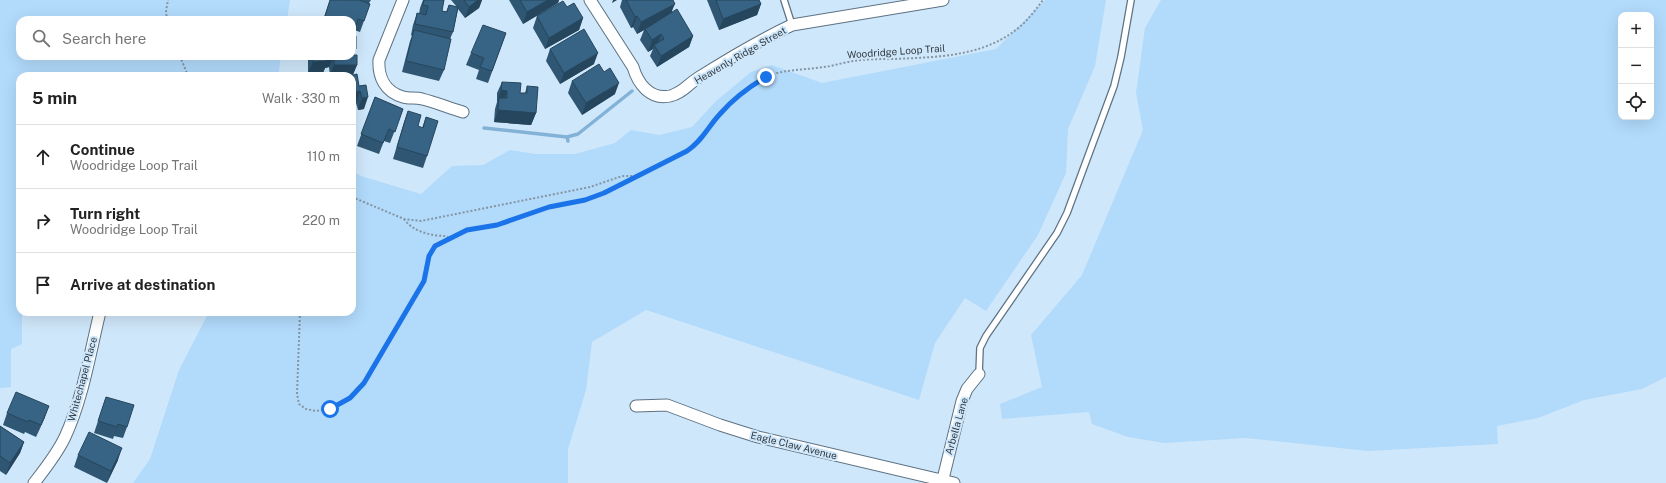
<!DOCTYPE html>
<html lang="en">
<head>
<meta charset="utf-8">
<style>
	body { margin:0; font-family:"Public Sans",sans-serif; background:#f2f2f2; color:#222 }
	.controls { position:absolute; right:12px; top:12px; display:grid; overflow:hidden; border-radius:8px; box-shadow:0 4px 16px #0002 }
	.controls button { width:36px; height:36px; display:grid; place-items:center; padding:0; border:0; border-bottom:1px solid #e0e0e0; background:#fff; color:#222; font:20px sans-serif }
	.stop { position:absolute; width:12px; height:12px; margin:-9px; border:3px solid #1a73e8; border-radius:50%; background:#fff }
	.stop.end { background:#1a73e8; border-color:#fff; box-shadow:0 1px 4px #0008 }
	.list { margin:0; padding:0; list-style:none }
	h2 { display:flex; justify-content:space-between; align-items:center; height:52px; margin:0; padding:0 16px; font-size:17px }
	h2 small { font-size:13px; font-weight:400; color:#767676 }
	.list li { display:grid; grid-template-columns:26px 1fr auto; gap:12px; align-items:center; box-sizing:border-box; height:64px; padding:0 16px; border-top:1px solid #e0e0e0 }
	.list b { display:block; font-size:15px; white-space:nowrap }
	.list p { margin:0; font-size:13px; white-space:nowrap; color:#767676 }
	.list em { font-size:13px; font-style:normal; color:#767676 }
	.icon { flex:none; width:22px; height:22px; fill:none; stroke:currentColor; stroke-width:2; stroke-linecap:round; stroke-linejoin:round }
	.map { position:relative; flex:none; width:1666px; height:483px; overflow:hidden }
	.search { position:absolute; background:#fff; box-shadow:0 4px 16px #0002; left:16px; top:16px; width:340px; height:44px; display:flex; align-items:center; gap:10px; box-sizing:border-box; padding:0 14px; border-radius:12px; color:#767676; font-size:15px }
	.panel { position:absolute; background:#fff; box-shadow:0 4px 16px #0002; left:16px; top:72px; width:340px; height:244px; border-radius:12px }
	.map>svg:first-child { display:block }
	.green { fill:#b2dafb; fill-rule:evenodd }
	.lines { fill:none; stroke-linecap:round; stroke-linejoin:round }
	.stream { stroke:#83b2d7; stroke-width:3.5 }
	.service-casing { stroke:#5d7283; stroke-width:8 }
	.minor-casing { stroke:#5d7283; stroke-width:13 }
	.path { stroke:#8495a3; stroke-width:2; stroke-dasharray:2 2; stroke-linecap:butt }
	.service { stroke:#fff; stroke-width:5.5 }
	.minor { stroke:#fff; stroke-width:11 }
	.wall { fill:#2f5672 }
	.shaded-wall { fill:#26465d }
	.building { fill:#376485; stroke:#26465d }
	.route { stroke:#1a73e8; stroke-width:5 }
	.labels { text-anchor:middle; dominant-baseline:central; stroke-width:4; stroke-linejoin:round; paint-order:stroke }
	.street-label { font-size:10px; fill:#323b43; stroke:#cfe7fa }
</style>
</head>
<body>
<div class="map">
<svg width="1666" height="483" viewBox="0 0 1666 483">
	<rect width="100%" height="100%" fill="#cfe7fa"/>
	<!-- green -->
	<path class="green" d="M0,0H290L287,20H20V56H281L279,71L280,76H20V312H26L22,315V344L11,349V387L0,388Z
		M1045,0H1106L1095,66L1068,129L1066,173L1038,235L986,311L965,298L935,343L919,400L646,310L592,342L586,390L568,449V483H133L150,459L179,370L209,312H352V171L361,176L421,194L452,166L483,165L510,150L535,154H575L615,143L631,130L659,135L692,127L716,101L751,72L772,65L822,83L996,49Z
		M1161,0H1666V377L1642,389L1584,400L1538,418L1497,426L1498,444L1368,451L1246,438L1164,443L1128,437L1092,424L1089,412L1002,419L1000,404L1042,387L1031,335L1082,275L1143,130L1136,93L1145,28ZM1621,15H1651V117H1621Z"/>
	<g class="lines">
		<!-- stream -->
		<path class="stream" d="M484,128L567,137
			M568,141L567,137L578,134L632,91"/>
		<!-- service casing -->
		<g class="service-casing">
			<path id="service" d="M784,0L792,25
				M979,374L980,348L986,336L1057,233L1067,213L1114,86L1121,57L1131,0"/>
		</g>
		<!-- minor casing -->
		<g class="minor-casing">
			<path id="minor" d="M403,0L379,60C378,77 385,92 403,97C409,99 416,97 422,99C435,102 449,108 463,112
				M590,0L633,67C638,84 650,100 670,96C683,93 688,84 698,78C728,59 760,40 792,25L943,0
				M636,406L667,405L720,425L758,437L954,483
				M34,483C45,469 57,454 65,437C83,398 90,353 100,312
				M942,483L962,401L967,389L979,374"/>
		</g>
		<!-- path -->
		<path class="path" d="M167,20L166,11L168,0
			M180,56L188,76
			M352,197L404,219L421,221L590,187L622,176H633L635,178
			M404,219C413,232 432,236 446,236L449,238
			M300,312L297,394L299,404L306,409L316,411L330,409L350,398L365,383L424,281L429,256L435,246L467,230L497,225L549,207L585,201L604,193L687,151C701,142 708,129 718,115C730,100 750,84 768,76C786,69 805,70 824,67C834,66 844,62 854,61C866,59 880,59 893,59C939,57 988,57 1024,23C1031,16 1037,8 1043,0"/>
		<!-- service -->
		<use href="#service" class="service"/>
		<!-- minor -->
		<use href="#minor" class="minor"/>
	</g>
	<!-- wall -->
	<path class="wall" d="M330,0H371L369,3L370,4L360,32L354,30L352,36V20H323Z
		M423,0H442V11L446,12L449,5L457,7L451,0H482L479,8L465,18L458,9L453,32L450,39L444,70L439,81L402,72L410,41L412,36L411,35L413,25L417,13L419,14L420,8Z
		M509,0H559L558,3L523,24Z
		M622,0H673L672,12L693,36L689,47L657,67L650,56L653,49L648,52L640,40L644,30L637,34L633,27L631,28L620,7Z
		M707,0H759L761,4L757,15L719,30Z
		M567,7L583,18L579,30L545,49L533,28L537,16Z
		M506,33L488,83L476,79L479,70L466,65L471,53Z
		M550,49L594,64L560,84L546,61Z
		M354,55L357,65L353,75L359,86L366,85L364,109L358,110L356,103L353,113H352V76H330L329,67L325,68L323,73H308V56H352Z
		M572,81L615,94L582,115L568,93Z
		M502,82L520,93H525L527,86L536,113L531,125L494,122L495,109L497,102V93Z
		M375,97L403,109L390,143L384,141L379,154L357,146Z
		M408,111L418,126L422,128L426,117L427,156L423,168L393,159L404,122Z
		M106,397L127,427L123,438L114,436L113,439L94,433Z
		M7,413L45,417L36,437L25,432L24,434L3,425Z
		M0,426L24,442L20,453L6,475L0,471Z
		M78,455L118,460L107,483L74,467Z"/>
	<!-- shaded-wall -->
	<path class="shaded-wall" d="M478,0H482L479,8L465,18L469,7Z
		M548,0H559L558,3L523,24L527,12Z
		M613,0H617L612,3Z
		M675,4L670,15L637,34L641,22Z
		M761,4L757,15L719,30L723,19Z
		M637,16L633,27L631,28L635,17Z
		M583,18L579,30L545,49L549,38Z
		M661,34L657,46L654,45L653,49L648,52L652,40Z
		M693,36L689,47L657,67L661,56Z
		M352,49H356L352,60Z
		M598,53L594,64L560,84L564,73Z
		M327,56H334L329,67L325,68L323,73H308L313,62Z
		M334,65H357L352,76H330Z
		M619,83L615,94L582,115L586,103Z
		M501,90L507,91L503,103L499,98L497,102Z
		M360,91L353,113H352V101L355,92Z
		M368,97L364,109L358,110L362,98Z
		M498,110L536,113L531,125L494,122Z
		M49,406L45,417L36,437L41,425Z
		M24,442L20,453L6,475L10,463Z
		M122,448L118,460L107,483L111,471Z"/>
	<!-- building -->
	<path class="building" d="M330,0H359L370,4L364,21L358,19L356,26L352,25V20H337L325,16Z
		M424,0H444L442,11L447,12L449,5L458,7L453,32L415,24L417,13L426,15L428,6L423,5Z
		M464,0H478L469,7Z
		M520,0H548L527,12Z
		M626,0H673L675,4L641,22L637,16L635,17Z
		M716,0H759L761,4L723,19Z
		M563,1L567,7L574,3L583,18L549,38L537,16Z
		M677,9L693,36L661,56L654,45L664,39L661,34L652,40L645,29Z
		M483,25L506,33L492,71L480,67L484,58L471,53Z
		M584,29L598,53L564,73L550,49Z
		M414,30L451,39L444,70L406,61Z
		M352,36H356V49H352Z
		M352,55H357V65H334V56H352Z
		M313,56H328H327V61L313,62Z
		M599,64L604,72L610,68L619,83L586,103L572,81Z
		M357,74L359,86L366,85L368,97L362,98L360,91L355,92L357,101L352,102V76H349Z
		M502,82L521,83L520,93H527V86L538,87L536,113L498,110L499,98H507V91L501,90Z
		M375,97L403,109L395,132L389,129L383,143L361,134Z
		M408,111L421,115L418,126L423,128L426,117L438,121L427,156L397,147Z
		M16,392L49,406L41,425L29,420L28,422L7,413Z
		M106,397L134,405L127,427L118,424L117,427L98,421Z
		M0,426L24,442L10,463L0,456Z
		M89,432L122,448L111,471L78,455Z"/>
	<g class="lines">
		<!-- route -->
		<path class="route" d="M330,409L350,398L364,383L424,281L429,256L435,246L467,230L497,225L549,207L585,200L604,193L687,151C703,140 707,128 720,114C733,99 749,87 766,77"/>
	</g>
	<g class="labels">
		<!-- street labels -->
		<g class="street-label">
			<text transform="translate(896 51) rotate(-4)">Woodridge Loop Trail</text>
			<text transform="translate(740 55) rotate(-30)">Heavenly Ridge Street</text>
			<text transform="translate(82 379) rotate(-75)">Whitechapel Place</text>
			<text transform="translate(956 426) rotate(-74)">Arbella Lane</text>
			<text transform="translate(794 445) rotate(14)">Eagle Claw Avenue</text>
		</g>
	</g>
</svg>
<div class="controls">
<button>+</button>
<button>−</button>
<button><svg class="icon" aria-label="locate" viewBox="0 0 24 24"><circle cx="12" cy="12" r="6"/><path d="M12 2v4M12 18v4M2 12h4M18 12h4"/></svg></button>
</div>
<div class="stop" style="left:330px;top:409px"></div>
<div class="stop end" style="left:766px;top:77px"></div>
<div class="search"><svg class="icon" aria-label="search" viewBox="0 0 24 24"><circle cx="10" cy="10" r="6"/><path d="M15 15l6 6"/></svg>Search here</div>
<section class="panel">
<h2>5 min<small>Walk · 330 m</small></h2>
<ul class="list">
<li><svg class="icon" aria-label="ahead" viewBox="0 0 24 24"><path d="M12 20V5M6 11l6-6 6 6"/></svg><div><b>Continue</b><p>Woodridge Loop Trail</p></div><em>110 m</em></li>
<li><svg class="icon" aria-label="right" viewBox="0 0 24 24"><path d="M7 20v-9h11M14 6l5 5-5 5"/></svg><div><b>Turn right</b><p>Woodridge Loop Trail</p></div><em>220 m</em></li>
<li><svg class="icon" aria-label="arrive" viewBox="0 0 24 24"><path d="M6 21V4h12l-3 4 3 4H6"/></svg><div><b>Arrive at destination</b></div></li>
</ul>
</section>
</div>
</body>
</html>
